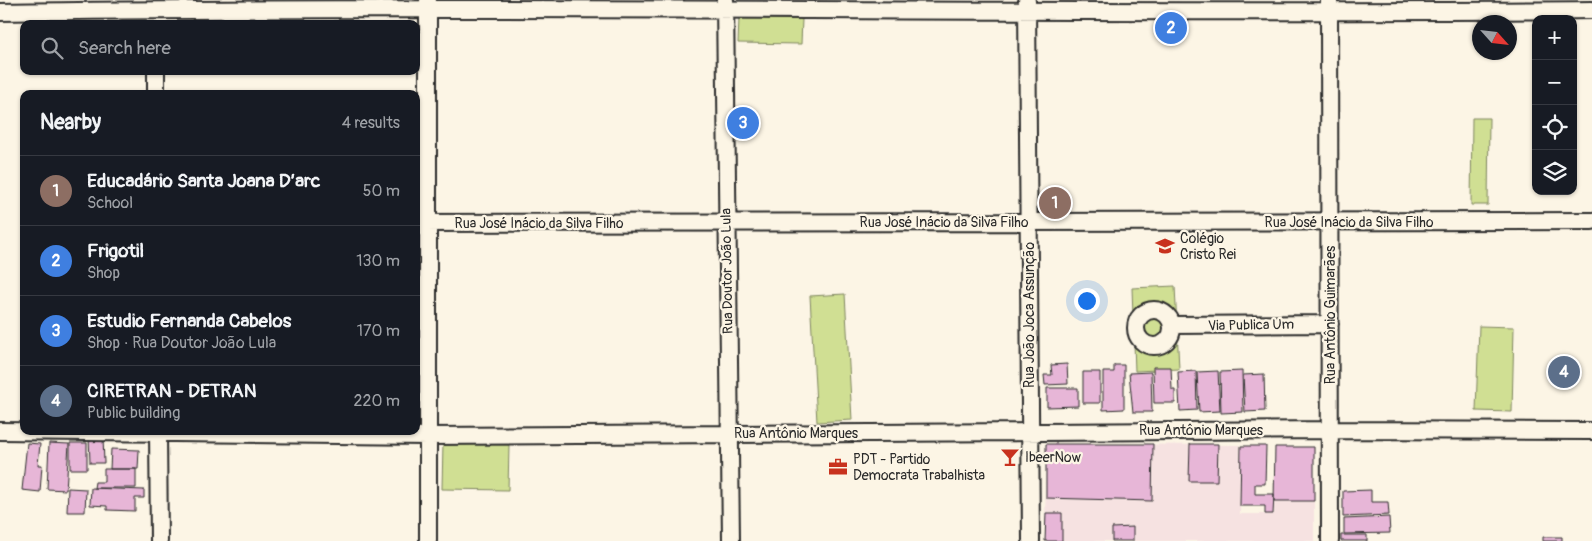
<!DOCTYPE html>
<html lang="en">
<head>
<meta charset="utf-8">
<style>
	body { margin:0; font-family:Pangolin,sans-serif; background:#20242c; color:#f1f3f6 }
	.controls { position:absolute; right:15px; top:15px; display:grid; overflow:hidden; border-radius:10px; box-shadow:0 1px 4px #0004 }
	.controls button { width:45px; height:45px; display:grid; place-items:center; padding:0; border:0; border-bottom:1px solid #363941; background:#171b24; color:#f1f3f6; font:25px sans-serif }
	.compass { position:absolute; left:1472px; top:15px; width:45px; height:45px; border-radius:50%; background:#171b24; box-shadow:0 1px 4px #0004; rotate:117deg }
	.you { position:absolute; left:1086px; top:300px; width:18px; height:18px; margin:-12px; border:4px solid #fff; border-radius:50%; background:#1a73e8; box-shadow:0 0 0 8px #1a73e833 }
	.badge { display:grid; place-items:center; width:32px; height:32px; border-radius:50%; background:#2563eb; color:#fff; font-size:16px; font-weight:700 }
	.pin { position:absolute; translate:-50% -50%; border:2px solid #fff; box-shadow:0 1px 5px #0006 }
	.list { margin:0; padding:0; list-style:none }
	h2 { display:flex; justify-content:space-between; align-items:center; height:65px; margin:0; padding:0 20px; font-size:21px }
	h2 small { font-size:16px; font-weight:400; color:#9ea1a6 }
	.list li { display:grid; grid-template-columns:32px 1fr auto; gap:15px; align-items:center; box-sizing:border-box; height:70px; padding:0 20px; border-top:1px solid #363941 }
	.list b { display:block; font-size:19px; white-space:nowrap }
	.list p { margin:0; font-size:16px; white-space:nowrap; color:#9ea1a6 }
	.list em { font-size:16px; font-style:normal; color:#9ea1a6 }
	.icon { flex:none; width:28px; height:28px; fill:none; stroke:currentColor; stroke-width:2; stroke-linecap:round; stroke-linejoin:round }
	.map { position:relative; flex:none; width:1592px; height:541px; overflow:hidden }
	.search { position:absolute; background:#171b24; box-shadow:0 1px 4px #0004; left:20px; top:20px; width:400px; height:55px; display:flex; align-items:center; gap:12px; box-sizing:border-box; padding:0 18px; border-radius:10px; color:#9ea1a6; font-size:19px }
	.panel { position:absolute; background:#171b24; box-shadow:0 1px 4px #0004; left:20px; top:90px; width:400px; height:345px; border-radius:10px }
	.map>svg:first-child { display:block }
	.built { fill:#f6e2e1 }
	.green { fill:#d0df93; stroke:#7e855f }
	.building { fill:#e7b6d7; stroke:#2b2b2b }
	.lines { fill:none; stroke-linecap:round; stroke-linejoin:round }
	.minor-casing { stroke:#2b2b2b; stroke-width:20 }
	.minor { stroke:#fcf5e5; stroke-width:16 }
	.labels { text-anchor:middle; dominant-baseline:central; stroke-width:4.5; stroke-linejoin:round; paint-order:stroke }
	.street-label { font-size:14px; fill:#2b2b2b; stroke:#fcf5e5 }
	.poi-label { font-size:14px; fill:#2b2b2b; stroke:#fcf5e5; text-anchor:start }
</style>
</head>
<body>
<div class="map">
<svg width="1592" height="541" viewBox="0 0 1592 541">
	<rect width="100%" height="100%" fill="#fcf5e5"/>
	<filter id="ink" filterUnits="userSpaceOnUse"><feTurbulence type="fractalNoise" baseFrequency=".02" numOctaves="2"/><feDisplacementMap in="SourceGraphic" scale="10" xChannelSelector="R" yChannelSelector="G"/><feConvolveMatrix kernelMatrix="1 2 1 2 8 2 1 2 1" color-interpolation-filters="sRGB"/></filter>
	<g filter="url(#ink)">
		<!-- built -->
		<path class="built" d="M1046,444L1240,445V514H1274L1275,447H1314V541H1045Z"/>
		<!-- green -->
		<path class="green" d="M739,18L802,19L801,44L738,43Z
			M1472,118H1489L1488,205H1471Z
			M1175,286L1179,369L1135,371L1132,288Z
			M845,294L852,420L817,422L810,296Z
			M1479,326L1514,327L1512,412L1476,411Z
			M443,444L509,445L508,490L442,489Z"/>
		<!-- building -->
		<path class="building" d="M1067,364L1068,384L1045,385L1044,375H1052L1051,365Z
			M1114,365H1124V409L1103,410V372H1114Z
			M1153,367H1171L1172,390H1175V403H1154Z
			M1196,371L1197,410L1180,411L1178,372Z
			M1218,371L1220,411L1199,412L1197,372Z
			M1242,371L1243,412L1221,413L1220,372Z
			M1083,372H1100V403H1083Z
			M1151,372L1152,412H1133L1129,373Z
			M1264,374L1265,411L1245,412L1243,375Z
			M1047,388H1078V406L1047,407Z
			M89,437H103L104,463H90Z
			M27,443L40,444L38,465H42L40,492L22,490Z
			M49,443L69,444L66,490L47,489Z
			M70,443H87V469H70Z
			M1046,444H1153L1152,501L1046,498Z
			M1190,444H1218L1217,481H1189Z
			M1241,446H1266L1265,484H1255V494H1274L1273,514H1265V506H1240Z
			M1275,447H1314V501H1274Z
			M111,449L139,450L138,469H110Z
			M104,469H136V488H94L95,482H104Z
			M68,488L86,489L85,512H67Z
			M91,488L144,490V498H135V511L107,510V506L90,505Z
			M1371,490V502H1388L1389,515L1343,517V491Z
			M1046,513H1062V541H1045Z
			M1389,517L1390,533L1344,534V519Z
			M1133,527V541H1112V528Z
			M1341,535H1367V541H1341Z
			M1543,537H1562V541H1543Z"/>
		<g class="lines">
			<!-- minor casing -->
			<g class="minor-casing">
				<path id="minor" d="M725,0L731,541
					M1329,0L1330,541
					M1027,1L1031,541
					M0,12C531,4 1061,15 1592,10
					M156,71V94
					M416,223L1592,221
					M1136 328a18 18 0 1 1 36 0a18 18 0 1 1-36 0Z
					M1172,325L1330,324
					M0,431L427,436L1330,430L1592,431
					M158,431L159,541
					M428,541V1"/>
			</g>
			<!-- minor -->
			<use href="#minor" class="minor"/>
		</g>
	</g>
	<!-- icons -->
	<defs>
		<g id="school-bare" transform="scale(1.5)"><path d="M0-5L7-2L0 1L-7-2ZM-4 1L0 2.5L4 1V4Q0 6-4 4Z" fill="#c8321e" stroke="#fcf5e5" stroke-width="2.5" paint-order="stroke"/></g>
		<g id="bar-bare" transform="scale(1.5)"><path d="M-6-5H6L.8 .8V4.5H3.5V6h-7V4.5H-.8V.8Z" fill="#c8321e" stroke="#fcf5e5" stroke-width="2.5" paint-order="stroke"/></g>
		<g id="office-bare" transform="scale(1.5)"><path d="M-6-3h4V-5.5h4V-3h4V5H-6ZM-1-4.5V-3h2v-1.5ZM-6 0V1H6V0Z" fill="#c8321e" stroke="#fcf5e5" stroke-width="2.5" paint-order="stroke"/></g>
	</defs>
	<g fill-rule="evenodd">
		<use href="#school-bare" x="1165" y="246"/>
		<use href="#bar-bare" x="1010" y="457"/>
		<use href="#office-bare" x="838" y="467"/>
	</g>
	<g class="labels">
		<!-- street labels -->
		<g class="street-label">
			<text x="944" y="222">Rua José Inácio da Silva Filho</text>
			<text x="1349" y="222">Rua José Inácio da Silva Filho</text>
			<text x="539" y="223">Rua José Inácio da Silva Filho</text>
			<text transform="translate(727 271) rotate(-91)">Rua Doutor João Lula</text>
			<text transform="translate(1029 315) rotate(-90)">Rua João Joca Assunção</text>
			<text transform="translate(1330 315) rotate(-90)">Rua Antônio Guimarães</text>
			<text transform="translate(1251 325) rotate(-1)">Via Publica Um</text>
			<text x="1201" y="430">Rua Antônio Marques</text>
			<text x="796" y="433">Rua Antônio Marques</text>
		</g>
		<!-- poi labels -->
		<g class="poi-label">
			<text x="1180" y="238">Colégio<tspan x="1180" dy="16">Cristo Rei</tspan></text>
			<text x="1025" y="457">IbeerNow</text>
			<text x="853" y="459">PDT - Partido<tspan x="853" dy="16">Democrata Trabalhista</tspan></text>
		</g>
	</g>
</svg>
<div class="controls">
<button>+</button>
<button>−</button>
<button><svg class="icon" aria-label="locate" viewBox="0 0 24 24"><circle cx="12" cy="12" r="6"/><path d="M12 2v4M12 18v4M2 12h4M18 12h4"/></svg></button>
<button><svg class="icon" aria-label="layers" viewBox="0 0 24 24"><path d="M12 4l9 5-9 5-9-5zM3 14l9 5 9-5"/></svg></button>
</div>
<svg class="compass" viewBox="-18 -18 36 36"><path d="M0-13l5 13h-10z" fill="#e53935"/><path d="M0 13l5-13h-10z" fill="#9ea1a6"/></svg>
<div class="you"></div>
<div class="pin badge" style="left:1055px;top:203px;background:#8d6e63">1</div>
<div class="pin badge" style="left:1171px;top:28px;background:#3f7fe0">2</div>
<div class="pin badge" style="left:743px;top:123px;background:#3f7fe0">3</div>
<div class="pin badge" style="left:1564px;top:372px;background:#5c6f8a">4</div>
<div class="search"><svg class="icon" aria-label="search" viewBox="0 0 24 24"><circle cx="10" cy="10" r="6"/><path d="M15 15l6 6"/></svg>Search here</div>
<section class="panel">
<h2>Nearby<small>4 results</small></h2>
<ul class="list">
<li><span class="badge" style="background:#8d6e63">1</span><div><b>Educadário Santa Joana D’arc</b><p>School</p></div><em>50 m</em></li>
<li><span class="badge" style="background:#3f7fe0">2</span><div><b>Frigotil</b><p>Shop</p></div><em>130 m</em></li>
<li><span class="badge" style="background:#3f7fe0">3</span><div><b>Estudio Fernanda Cabelos</b><p>Shop · Rua Doutor João Lula</p></div><em>170 m</em></li>
<li><span class="badge" style="background:#5c6f8a">4</span><div><b>CIRETRAN - DETRAN</b><p>Public building</p></div><em>220 m</em></li>
</ul>
</section>
</div>
</body>
</html>
